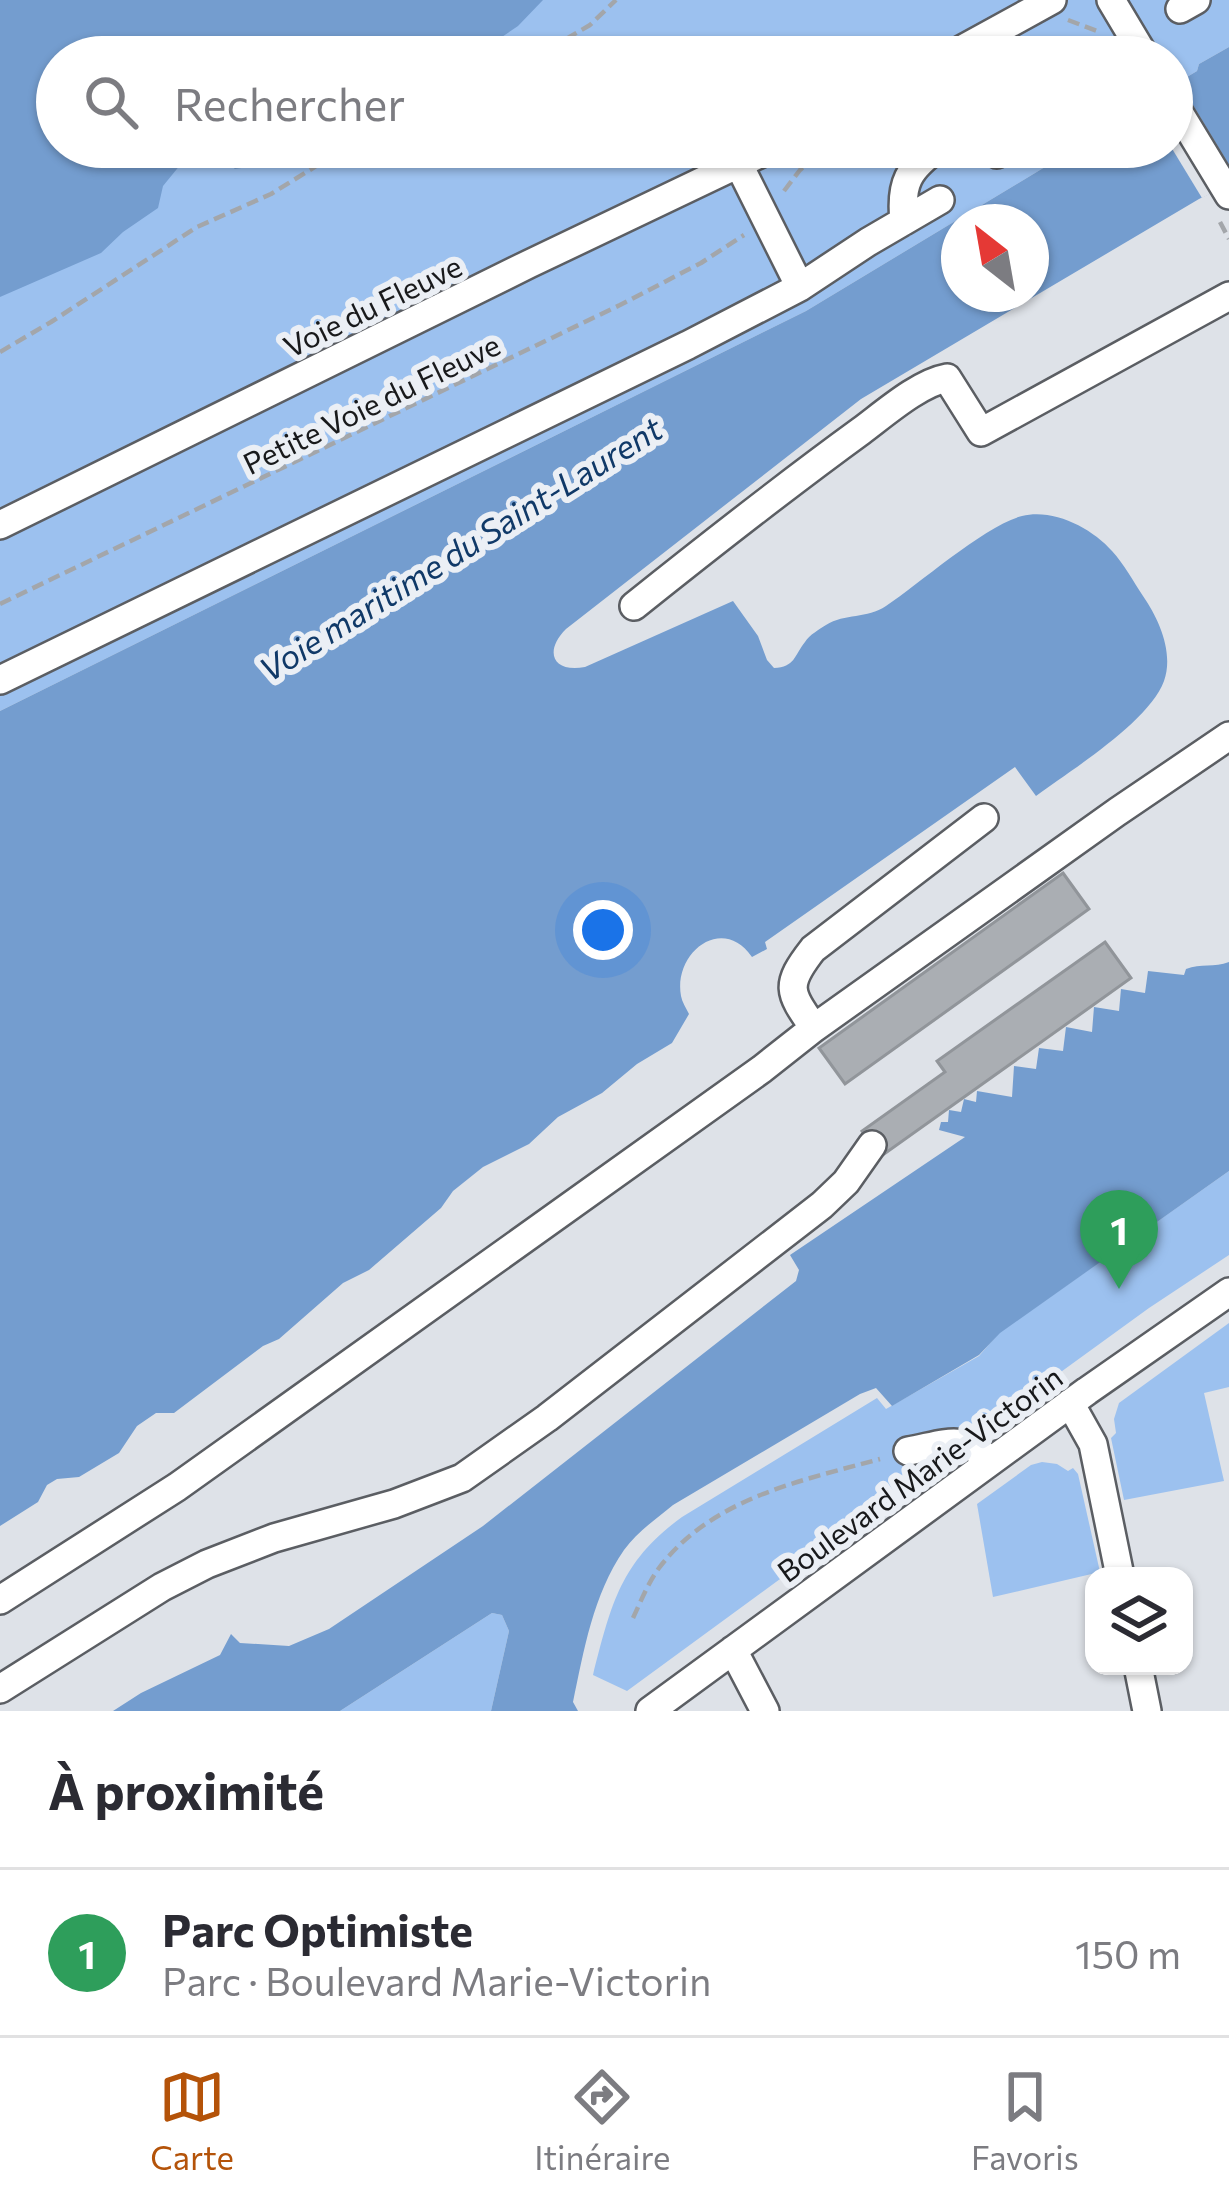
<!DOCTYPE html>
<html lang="fr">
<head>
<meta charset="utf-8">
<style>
	body { margin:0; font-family:Commissioner,sans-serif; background:#f7f7f7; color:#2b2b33 }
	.controls { position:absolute; right:36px; bottom:36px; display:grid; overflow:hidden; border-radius:24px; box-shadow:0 3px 9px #0004 }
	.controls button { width:108px; height:108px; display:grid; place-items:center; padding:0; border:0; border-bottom:3px solid #e1e1e2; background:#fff; color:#2b2b33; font:60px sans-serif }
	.compass { position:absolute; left:941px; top:204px; width:108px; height:108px; border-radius:50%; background:#fff; box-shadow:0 3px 9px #0004; rotate:329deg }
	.you { position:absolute; left:603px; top:930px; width:42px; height:42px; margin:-30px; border:9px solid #fff; border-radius:50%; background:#1a73e8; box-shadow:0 0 0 18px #1a73e833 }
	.badge { display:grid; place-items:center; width:78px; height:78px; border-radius:50%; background:#b45309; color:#fff; font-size:39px; font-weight:700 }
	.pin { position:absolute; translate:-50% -99px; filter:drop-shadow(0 3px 6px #0008) }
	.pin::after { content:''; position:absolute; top:63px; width:42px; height:36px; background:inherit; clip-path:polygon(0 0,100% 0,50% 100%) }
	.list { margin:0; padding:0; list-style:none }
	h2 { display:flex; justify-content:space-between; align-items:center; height:156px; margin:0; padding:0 48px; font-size:51px }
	h2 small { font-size:39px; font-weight:400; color:#7c7c81 }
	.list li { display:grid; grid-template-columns:78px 1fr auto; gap:36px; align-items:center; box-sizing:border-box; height:168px; padding:0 48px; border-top:3px solid #e1e1e2 }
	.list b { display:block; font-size:45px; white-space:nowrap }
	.list p { margin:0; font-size:39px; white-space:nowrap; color:#7c7c81 }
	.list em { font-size:39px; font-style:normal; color:#7c7c81 }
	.icon { flex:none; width:66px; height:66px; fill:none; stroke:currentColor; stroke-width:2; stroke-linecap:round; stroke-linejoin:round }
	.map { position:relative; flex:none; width:1229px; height:1711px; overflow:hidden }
	.search { position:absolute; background:#fff; box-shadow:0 3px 9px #0004; left:36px; right:36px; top:36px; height:132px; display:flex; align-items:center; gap:30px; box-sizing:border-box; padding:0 42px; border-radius:66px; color:#7c7c81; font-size:45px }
	.sheet { height:324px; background:#fff }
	nav { display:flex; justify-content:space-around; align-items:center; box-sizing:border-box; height:168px; border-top:3px solid #e1e1e2; background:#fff; font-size:33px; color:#7c7c81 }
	nav a { display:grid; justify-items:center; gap:6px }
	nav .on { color:#b45309 }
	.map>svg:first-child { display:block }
	.green { fill:#9cc1ef }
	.water { fill:#749dcf; fill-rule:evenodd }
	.pier { fill:#dee2e8 }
	.building { fill:#aaaeb3; stroke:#91959a; stroke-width:3 }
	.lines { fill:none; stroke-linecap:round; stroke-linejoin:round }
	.minor-casing { stroke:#5b5e63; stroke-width:32 }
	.path { stroke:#a3a6aa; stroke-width:4.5; stroke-dasharray:12 6; stroke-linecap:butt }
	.minor { stroke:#fff; stroke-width:27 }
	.labels { text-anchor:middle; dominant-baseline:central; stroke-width:12; stroke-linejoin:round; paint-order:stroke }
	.street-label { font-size:30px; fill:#18191b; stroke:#ebeff5 }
	.water-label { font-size:33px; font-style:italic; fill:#103968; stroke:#ebeff5 }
</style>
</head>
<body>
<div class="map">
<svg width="1229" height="1711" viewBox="0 0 1229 1711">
	<rect width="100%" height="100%" fill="#dee2e8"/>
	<!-- green -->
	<path class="green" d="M0,0H1229V47L1199,64L1197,71L1172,86V57H57V147H1078L806,311L0,711Z
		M1229,1171V1255L1149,1308L989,1424L904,1439L929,1460L933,1467L627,1691L593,1675C611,1605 620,1562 682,1517L877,1398L886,1409L979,1356L999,1333Z
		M1229,1323V1387L1204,1393L1224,1481L1124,1500L1111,1438L1116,1433L1114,1419L1119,1403Z
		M1042,1462L1057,1464L1068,1471L1073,1468L1078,1474L1100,1572L993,1597L977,1504L1031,1465Z
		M492,1613L502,1615L509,1631L491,1711H340Z"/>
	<!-- water -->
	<path class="water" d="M0,0H543L518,26L496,41L433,57H57V147H302L261,165L235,169L217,155L198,156L181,164L163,186L158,208L123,232L101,253L0,297Z
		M1229,47V184L1199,199L861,399L566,629C544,651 552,673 585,667L733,601L758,636L767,660L774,668C795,667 794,656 805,642C809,635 820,629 826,625C845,613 867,619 886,606C920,583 986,525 1022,516C1053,508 1092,528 1112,551C1124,564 1133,581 1143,596C1159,619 1174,653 1164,681C1149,722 1071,770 1036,796L1015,767L765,942L767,949L752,957C723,914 673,952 681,996C682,1002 686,1008 689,1014L672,1043L637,1064L602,1093L558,1117L529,1144L483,1167L453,1191L441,1208L369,1270L343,1283L279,1339L263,1346L174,1413H156L137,1426L119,1453L79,1477L57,1479L47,1485L38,1502L0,1526V711L806,311L1078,147H1172V86L1197,71L1199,64ZM959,222H1031V294H959Z
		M1229,962V1171L1000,1333L979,1355L892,1406L876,1388L860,1394L673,1505C656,1519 637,1532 624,1550C593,1595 584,1650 573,1702L578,1711H491L509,1631L502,1615L492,1613L340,1711H113L141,1693L220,1655L231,1634L240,1643L289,1646L329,1629L483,1526L796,1281L799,1270L790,1255L965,1137L939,1130L941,1122H948L949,1110L961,1112L964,1099L976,1102L977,1091L1012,1097L1014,1066L1036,1069L1039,1048L1063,1051L1066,1027L1092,1032L1094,1007L1119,1011L1121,989L1145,993L1148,971L1184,975L1186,969C1201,963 1214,968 1229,962Z"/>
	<!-- pier -->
	<path class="pier" d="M1179,82L1229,165V184L1202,198L1171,147L1172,86Z"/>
	<!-- building -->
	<path class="building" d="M1063,873L1089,909L845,1084L819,1048Z
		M1105,942L1131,978L880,1157L862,1131L945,1072L937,1061Z"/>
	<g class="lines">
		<!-- minor casing -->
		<g class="minor-casing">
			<path id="minor" d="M1111,0L1145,57
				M1180,9L1196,0
				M948,57L1052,0
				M1172,101L1229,195
				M986,147L997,154
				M739,165L800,287
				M904,221C900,183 908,169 939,147
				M0,525L529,264L774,147
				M634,606C709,546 784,487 861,431C884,414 919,383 947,378L981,432L1229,296
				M0,680L688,345L800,287L868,242L940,200
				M814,1028C789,992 784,986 813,949L984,818
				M1070,1403L1093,1444L1120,1576
				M908,1451C943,1445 965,1432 990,1462
				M0,1600L177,1487L762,1069L814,1028L1117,812L1229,736
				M733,1650L765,1711
				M1138,1666L1147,1711
				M0,1689L162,1587L207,1564L274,1538L394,1504L462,1478L547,1418L822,1205L846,1182L872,1145
				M650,1711L1087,1391L1229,1292"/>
		</g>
		<!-- path -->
		<path class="path" d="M1068,20L1097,31
			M535,57L590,25L616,0
			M784,191L800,170L825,147
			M1220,222L1229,239
			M0,352L51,322L197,227L271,194L347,147
			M0,604L620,305L701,263L744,235
			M633,1618C641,1601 648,1583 659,1568C712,1498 800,1481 880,1459"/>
		<!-- minor -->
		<use href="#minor" class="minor"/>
	</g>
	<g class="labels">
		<!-- street labels -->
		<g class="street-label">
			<text transform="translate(372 305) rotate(-26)">Voie du Fleuve</text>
			<text transform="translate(371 403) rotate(-26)">Petite Voie du Fleuve</text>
			<text transform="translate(919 1473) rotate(-36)">Boulevard Marie-Victorin</text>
		</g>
		<!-- water labels -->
		<g class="water-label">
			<text transform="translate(460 548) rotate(-32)">Voie maritime du Saint-Laurent</text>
		</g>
	</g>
</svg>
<div class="controls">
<button><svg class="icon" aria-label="layers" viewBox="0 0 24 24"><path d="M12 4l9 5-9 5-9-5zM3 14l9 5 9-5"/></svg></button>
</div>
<svg class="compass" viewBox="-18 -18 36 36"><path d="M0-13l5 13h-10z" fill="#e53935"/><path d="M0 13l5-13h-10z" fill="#7c7c81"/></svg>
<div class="you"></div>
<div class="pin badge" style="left:1119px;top:1289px;background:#2e9e5b">1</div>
<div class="search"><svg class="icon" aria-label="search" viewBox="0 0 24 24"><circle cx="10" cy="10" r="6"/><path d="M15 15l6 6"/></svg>Rechercher</div>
</div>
<section class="sheet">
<h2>À proximité<small></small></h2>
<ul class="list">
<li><span class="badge" style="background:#2e9e5b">1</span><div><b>Parc Optimiste</b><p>Parc · Boulevard Marie-Victorin</p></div><em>150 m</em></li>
</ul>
</section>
<nav>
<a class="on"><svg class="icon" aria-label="map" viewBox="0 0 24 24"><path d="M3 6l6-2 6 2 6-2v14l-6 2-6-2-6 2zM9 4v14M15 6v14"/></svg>Carte</a>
<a><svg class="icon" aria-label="directions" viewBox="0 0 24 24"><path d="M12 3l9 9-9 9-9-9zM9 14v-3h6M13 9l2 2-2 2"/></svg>Itinéraire</a>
<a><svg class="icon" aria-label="saved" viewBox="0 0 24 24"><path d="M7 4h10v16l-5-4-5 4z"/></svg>Favoris</a>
</nav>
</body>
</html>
